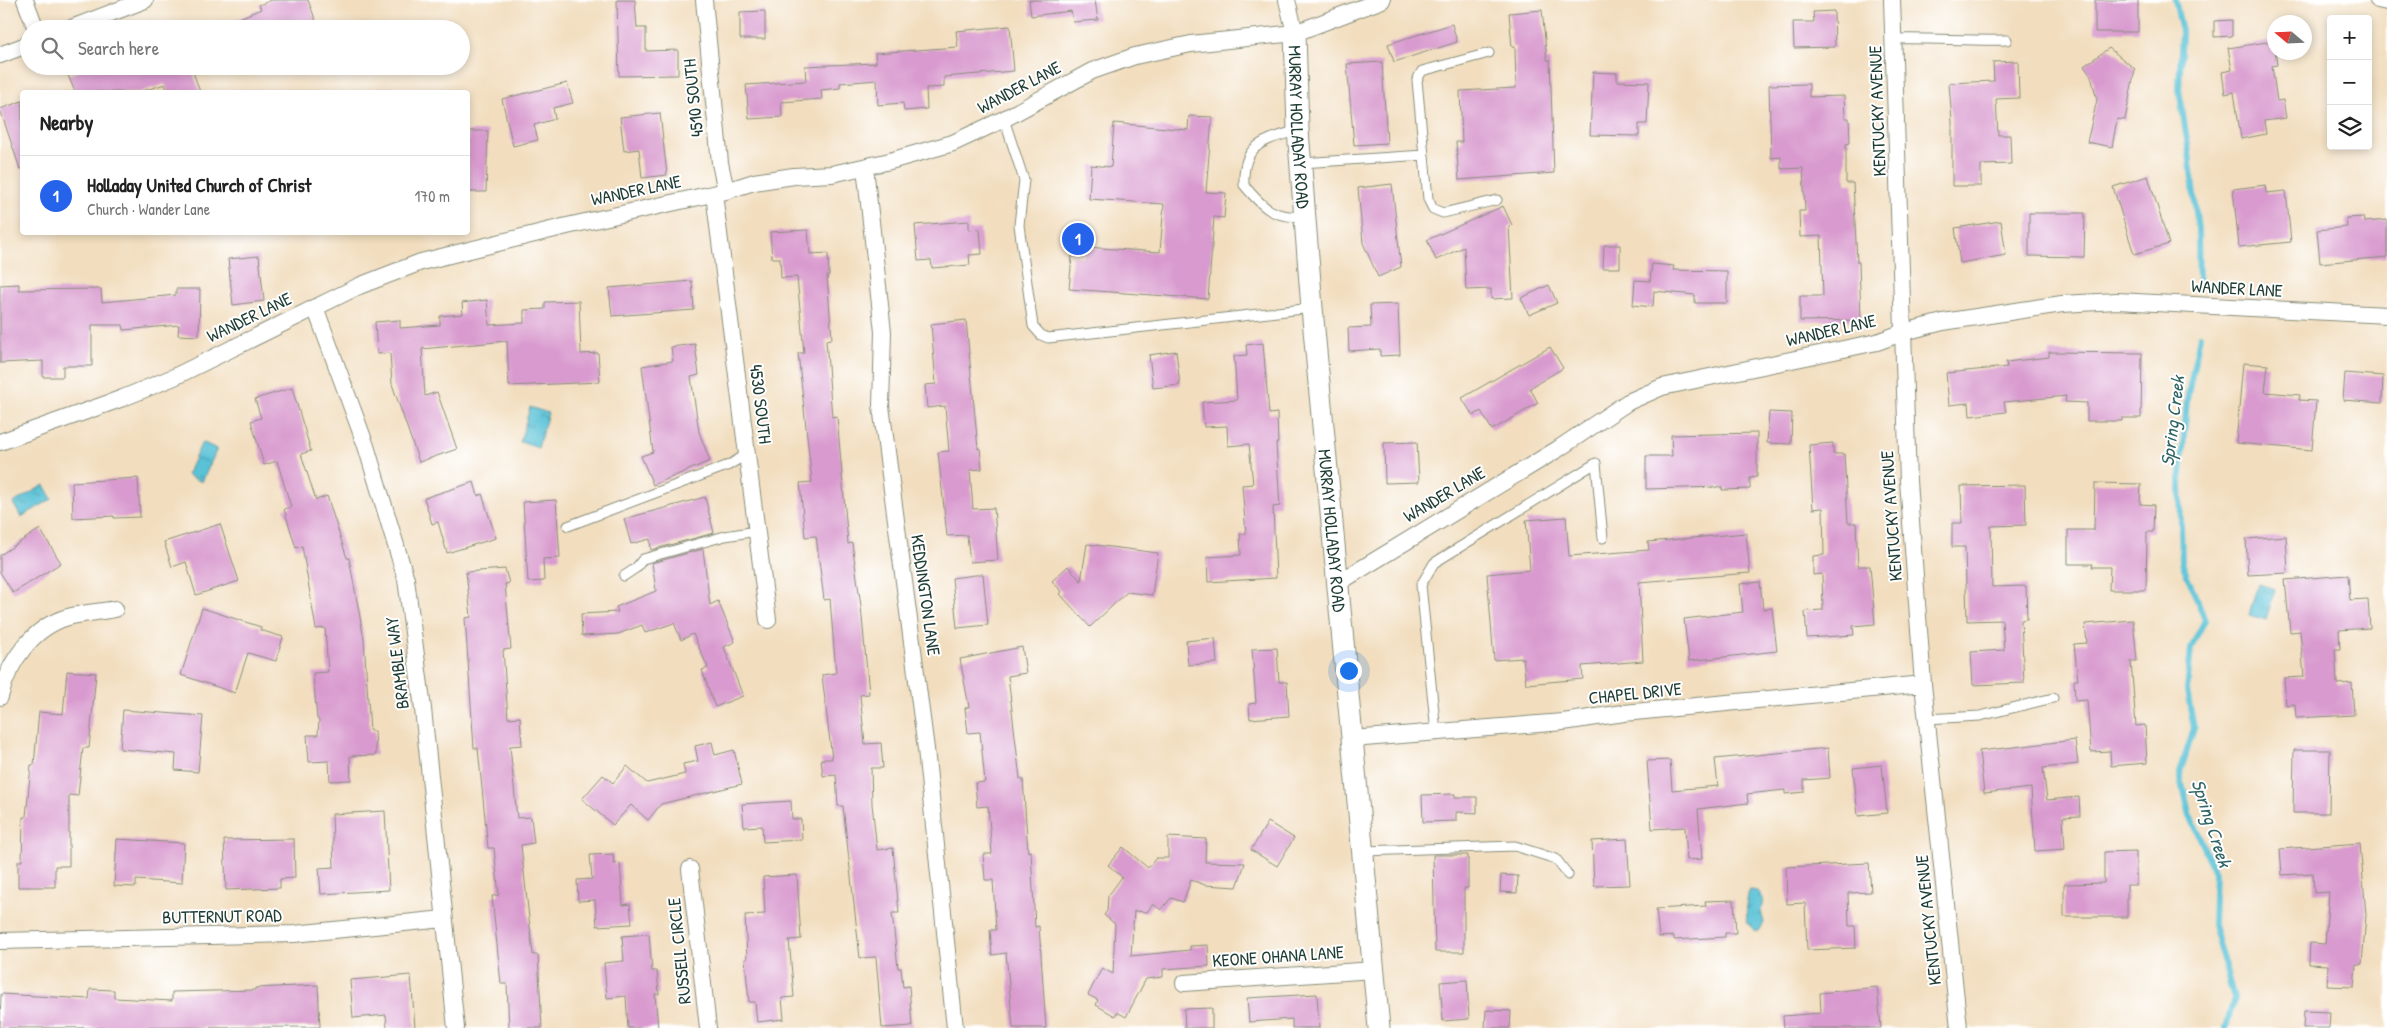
<!DOCTYPE html>
<html lang="en">
<head>
<meta charset="utf-8">
<style>
	body { margin:0; font-family:"Patrick Hand",sans-serif; background:#f2f2f2; color:#222 }
	.controls { position:absolute; right:15px; top:15px; display:grid; overflow:hidden; border-radius:5px; box-shadow:0 2px 8px #0003 }
	.controls button { width:45px; height:45px; display:grid; place-items:center; padding:0; border:0; border-bottom:1px solid #e0e0e0; background:#fff; color:#222; font:25px sans-serif }
	.compass { position:absolute; left:2267px; top:15px; width:45px; height:45px; border-radius:50%; background:#fff; box-shadow:0 2px 8px #0003; rotate:289deg }
	.you { position:absolute; left:1348px; top:670px; width:18px; height:18px; margin:-12px; border:4px solid #fff; border-radius:50%; background:#1a73e8; box-shadow:0 0 0 8px #1a73e833 }
	.badge { display:grid; place-items:center; width:32px; height:32px; border-radius:50%; background:#2563eb; color:#fff; font-size:16px; font-weight:700 }
	.pin { position:absolute; translate:-50% -50%; border:2px solid #fff; box-shadow:0 1px 5px #0006 }
	.list { margin:0; padding:0; list-style:none }
	h2 { display:flex; justify-content:space-between; align-items:center; height:65px; margin:0; padding:0 20px; font-size:21px }
	h2 small { font-size:16px; font-weight:400; color:#767676 }
	.list li { display:grid; grid-template-columns:32px 1fr auto; gap:15px; align-items:center; box-sizing:border-box; height:80px; padding:0 20px; border-top:1px solid #e0e0e0 }
	.list b { display:block; font-size:19px; white-space:nowrap }
	.list p { margin:0; font-size:16px; white-space:nowrap; color:#767676 }
	.list em { font-size:16px; font-style:normal; color:#767676 }
	.icon { flex:none; width:28px; height:28px; fill:none; stroke:currentColor; stroke-width:2; stroke-linecap:round; stroke-linejoin:round }
	.map { position:relative; flex:none; width:2387px; height:1028px; overflow:hidden }
	.search { position:absolute; background:#fff; box-shadow:0 2px 8px #0003; left:20px; top:20px; width:450px; height:55px; display:flex; align-items:center; gap:12px; box-sizing:border-box; padding:0 18px; border-radius:28px; color:#767676; font-size:19px }
	.panel { position:absolute; background:#fff; box-shadow:0 2px 8px #0003; left:20px; top:90px; width:450px; height:145px; border-radius:5px }
	.map>svg:first-child { display:block }
	.water { fill:url(#water-ripples); stroke:#3c8086 }
	.lines { fill:none; stroke-linecap:round; stroke-linejoin:round }
	.stream { stroke:#5ac2d7; stroke-width:6 }
	.building { fill:#d99bcf }
	.service-casing { stroke:#888e7a; stroke-width:11 }
	.minor-casing { stroke:#888e7a; stroke-width:18 }
	.tertiary-casing { stroke:#888e7a; stroke-width:23 }
	.service { stroke:#fff; stroke-width:9 }
	.minor { stroke:#fff; stroke-width:16 }
	.tertiary { stroke:#fff; stroke-width:21 }
	.labels { text-anchor:middle; dominant-baseline:central; stroke-width:4; stroke-linejoin:round; paint-order:stroke }
	.street-label { font-size:18px; fill:#1f3d34; stroke:#fff }
	.water-label { font-size:19px; font-style:italic; fill:#316565; stroke:#fff }
</style>
</head>
<body>
<div class="map">
<svg width="2387" height="1028" viewBox="0 0 2387 1028">
	<defs>
		<pattern id="water-ripples" width="26" height="14" patternUnits="userSpaceOnUse" patternTransform="scale(1.25)"><rect width="26" height="14" fill="#5ac2d7"/><path d="M2 4q2-2 4 0t4 0M15 11q2-2 4 0t4 0" fill="none" stroke="#4a9faf"/></pattern>
	</defs>
	<rect width="100%" height="100%" fill="#fff"/>
	<filter id="ink" filterUnits="userSpaceOnUse"><feTurbulence type="fractalNoise" baseFrequency=".02" numOctaves="2"/><feDisplacementMap in="SourceGraphic" scale="10" xChannelSelector="R" yChannelSelector="G"/><feConvolveMatrix kernelMatrix="1 2 1 2 8 2 1 2 1" color-interpolation-filters="sRGB"/></filter>
	<filter id="wash" filterUnits="userSpaceOnUse"><feTurbulence type="fractalNoise" baseFrequency=".0096" numOctaves="4" result="noise"/><feDisplacementMap in="SourceGraphic" scale="20" xChannelSelector="R" yChannelSelector="G"/><feGaussianBlur stdDeviation="1.12" result="paint"/><feColorMatrix in="noise" values="0 0 0 0 0 0 0 0 0 0 0 0 0 0 0 0 0 1.4 0 .05"/><feComposite in="paint" operator="in"/></filter>
	<g filter="url(#wash)">
		<rect width="100%" height="100%" fill="#f2debf"/>
		<!-- water -->
		<path class="water" d="M530,407L548,413L538,448L520,442Z
			M202,442L217,449L202,482L187,475Z
			M44,485L52,499L21,517L13,503Z
			M2258,584L2275,589L2266,620L2249,615Z
			M1750,890L1758,891L1763,898L1761,911L1764,923L1759,931L1754,930L1747,923C1746,915 1746,895 1750,890Z"/>
		<g class="lines">
			<!-- stream -->
			<path class="stream" d="M2175,0L2182,32L2179,89L2189,153L2198,230L2199,285
				M2200,336L2187,399L2180,485L2182,563L2205,620L2191,648L2187,691L2194,728L2180,773L2189,813L2215,872L2213,925L2234,998L2226,1028"/>
		</g>
		<g id="blocks">
			<!-- building -->
			<path class="building" d="M272,0H308L319,29H213L261,9L259,5Z
				M617,0H635L637,28H646V51L678,50V75L619,76Z
				M1029,0H1095L1098,20L1073,22L1071,11L1031,16Z
				M2095,0H2138V32H2095Z
				M1542,10L1547,60H1550L1554,173L1459,180L1456,142H1462L1460,91L1516,88L1515,47H1512L1509,13Z
				M765,11V39H740V12Z
				M1834,11L1835,47L1794,48L1793,22H1814L1813,12Z
				M2232,20V36L2214,37V21Z
				M1452,24L1457,42L1394,62L1388,44Z
				M1010,26L1014,71L944,77V87L926,88L927,109L904,111L903,103L878,105L877,80L840,83V88L821,90L822,99L781,102L782,117L749,119L746,85L806,81L805,66L876,63L875,53L958,47L956,31Z
				M2274,41L2277,65L2272,66L2277,101L2283,100L2286,118L2264,121L2266,134L2241,139L2234,92L2225,94L2222,72L2232,70L2228,48Z
				M2109,48L2135,69L2125,120L2117,119L2112,147L2087,142L2097,100L2091,76L2084,66Z
				M2018,61L2019,98L1996,99L1998,135H2010L2011,164L1981,165V186H1952V122L1949,83L1994,81L1993,62Z
				M1382,62L1387,143L1354,145L1347,64Z
				M93,66H191L200,92H168L165,84L140,92H75L68,75Z
				M1593,72L1617,73V81L1649,82L1647,124H1639V136L1590,135Z
				M567,83L573,103L553,108L555,119L534,125L538,140L513,146L502,99Z
				M1809,84V97L1844,96L1845,118H1849L1850,143L1846,144V183H1853L1857,262H1859L1861,320L1800,321V296H1823L1821,236L1800,237L1799,211H1805L1803,168L1781,169V157L1771,158L1769,85Z
				M22,101V169H20L0,109Z
				M660,113L667,175L642,178L639,149L624,151L620,117Z
				M1189,116L1212,117L1206,192L1226,193L1224,218L1214,217L1208,299L1069,289L1072,256L1084,257L1085,247L1160,252L1164,204L1089,199L1091,165L1111,167L1114,123L1188,130Z
				M468,131H488L486,192H468Z
				M2148,176L2169,244L2134,254L2113,187Z
				M1392,184L1401,267L1378,277L1363,243L1358,188Z
				M2265,185L2266,193L2286,191L2291,242L2239,247L2233,189Z
				M1503,206L1512,225L1509,226L1513,298L1491,299V289L1466,290L1464,247L1436,260L1427,240Z
				M2029,213H2085L2084,257L2029,256Z
				M2363,217L2364,222L2387,220V257L2320,263L2317,230L2347,227L2346,218Z
				M969,221V230L980,229L982,254L969,255L970,265L932,268L931,260L918,261L915,225Z
				M2001,221L2006,255L1960,263L1955,228Z
				M808,230L810,254L828,253L829,275L827,276L832,339L826,340L832,417L837,416L848,544L852,543L861,606L869,694L860,695L865,744L881,743L883,768H871L872,804L877,850L893,848L899,913H892L898,968H901L903,987L909,986L912,1026L882,1028L876,957L860,958L843,806H838L836,775L823,776L821,759H832L822,675L836,673L830,599L824,600L816,536L805,537L800,483L812,482L798,353H804L797,277L781,278L780,258H772L770,232Z
				M1604,245H1620V268H1603Z
				M259,256L264,301L233,305L228,259Z
				M1652,264L1674,266L1673,270L1727,271V303H1695V295L1654,291L1653,307L1633,305L1635,280L1650,281Z
				M692,281L694,310L612,316L609,288Z
				M19,284V290L101,289L102,302L176,295V289H200L199,336L178,335L179,325L124,330L123,325H92V366H63V377H43V361L0,363V285Z
				M1549,285L1557,303L1529,315L1521,298Z
				M487,300L489,325L524,323V310L545,309V302L579,301L581,354L598,353L600,382L509,386L507,341L422,349L425,396L437,392L457,449L419,462L392,384L390,353L377,354L375,322L400,320V328L440,325V316L463,314L462,303Z
				M1398,304L1400,355L1380,356V349L1349,351L1348,328L1371,327L1370,305Z
				M966,320L978,449L980,448L982,469L970,470L973,509L994,508L998,560L970,562L967,535L947,536L938,452L949,451L945,406L927,408L925,385L936,384L931,324Z
				M1263,343L1269,414L1277,413L1278,443H1276L1280,506L1273,507L1276,578L1208,582L1207,557L1241,555L1240,534H1246L1242,485L1253,484L1249,444L1228,446L1227,426L1204,427L1202,402L1237,400L1234,356L1247,355L1246,345Z
				M695,344L699,375L691,377L699,432L710,461L653,485L641,456L653,452L642,366L673,361L671,347Z
				M1550,347L1563,368L1530,388L1538,403L1492,430L1481,411L1473,416L1462,398Z
				M1176,351L1180,385L1153,388L1149,355Z
				M2049,352L2142,353L2141,418H2122V421H2087V403L2065,402L2066,396L2004,402L2006,412L1970,416L1969,403L1949,405L1946,373L2007,367L2006,362L2049,357Z
				M2243,363L2268,365L2265,392L2300,395L2299,400L2316,401L2312,450L2236,443Z
				M2345,373L2383,376L2382,403L2343,400Z
				M292,388L311,451L301,454L316,500L327,496L347,558H349L364,639L370,731H375L376,755L350,756L351,780L330,781L329,761L309,762L307,735H318L319,720L317,719L313,673L328,672L325,628L316,629L302,546L296,548L284,509L291,507L277,461L264,465L251,421L261,418L255,399Z
				M1769,412L1792,413L1791,444L1767,443Z
				M1757,433V477L1750,478V489L1722,490V487L1646,489V456H1672L1671,435Z
				M1417,442L1419,482L1385,483L1384,443Z
				M1833,443V454H1844L1848,523H1856L1858,566H1870L1875,624L1853,626L1854,635L1807,638L1805,611L1823,610L1822,574L1813,575V556L1824,555L1823,508L1813,509L1809,445Z
				M138,478L140,517L114,518V516L73,518L72,482Z
				M474,482L478,496L482,494L496,538L447,553L438,522L432,524L424,498Z
				M2095,483L2141,484L2140,504L2154,505L2153,532H2147L2146,590H2109L2110,567H2092L2093,564H2068V530H2094Z
				M2025,485L2026,525L1991,526L1992,587L2026,586L2027,619L2021,620L2024,683L1973,685L1971,652L2004,650L2002,620L1967,621L1965,547H1952V523H1962L1961,486Z
				M705,497L714,533L651,550L650,539L631,544L624,519Z
				M556,500L560,558L543,559L544,581L528,582L523,502Z
				M1566,517L1569,556L1649,550L1648,542L1746,533L1750,573L1639,582L1643,661L1582,666L1583,679L1526,684L1523,658L1494,660L1487,574L1530,570L1526,520Z
				M220,524L239,581L196,595L186,562L172,567L164,542Z
				M40,529L61,563L13,593L0,572V555Z
				M2286,536L2288,573L2248,575L2246,539Z
				M1087,544L1158,553L1152,595L1127,592L1090,627L1060,594L1062,592L1052,581L1068,566L1081,581Z
				M703,549L710,605L718,601L735,642L724,647L743,696L715,707L702,670L708,668L693,634L681,640L674,623L645,633L642,625L618,634L582,636L581,614L618,612L616,607L656,591L652,563Z
				M505,569L509,583L505,584L511,649L503,650L508,718L520,717L522,745L510,746L517,818L531,817L534,843L521,845L533,955H538L542,1028H509L507,984H501L492,896L499,895L494,848H488L478,748H474L465,618L471,617L466,572Z
				M983,574L988,625L957,628L952,578Z
				M2348,575L2350,600L2368,599L2370,628L2339,630L2340,649H2335L2337,684L2352,683L2354,715L2296,718L2295,704L2286,705L2284,678L2304,677L2300,631L2290,632L2285,580Z
				M1760,582L1763,609L1772,608L1777,651L1689,661L1684,619L1743,612L1740,584Z
				M202,608L261,627L260,630L283,637L276,661L248,653L235,693L181,675Z
				M2133,620L2137,661H2131L2136,726L2145,725L2147,763L2111,766L2110,751L2091,752L2087,700L2075,701L2074,680H2078L2074,644L2087,643L2085,624Z
				M1215,638L1217,663L1188,665L1186,641Z
				M1022,647L1026,673L1008,676L1020,779H1023L1028,852L1031,851L1035,927L1039,926L1046,1028H1013L1006,953L992,955L990,930H996L993,880H985L983,854H992L988,806L977,807L975,783L985,782L980,732L968,733L965,708L969,707L960,659Z
				M1277,648L1279,682H1287L1289,716L1250,719L1249,704L1256,703L1252,649Z
				M67,671L96,673L89,748H83L78,796L69,795V866H55V887H18V861H22L23,817H26L31,765H34L39,712L63,714Z
				M123,710L203,716L198,772L175,770L176,754L120,749Z
				M2075,740L2078,764L2043,768L2047,800L2079,797L2080,816L2063,817L2065,849L2035,851L2031,788L1984,793L1979,751Z
				M712,742L715,755L734,750L742,784L661,804L648,820L631,805L613,825L582,799L603,775L613,783L627,766L647,783L685,774L683,764L698,761L695,746Z
				M1828,748L1830,778L1804,780V792L1785,794V790L1747,794L1748,803L1698,809L1702,859L1687,860L1685,827L1652,829L1647,761L1670,760L1672,790L1718,786L1715,759Z
				M2294,750H2330L2329,813H2293Z
				M1882,765L1887,813L1858,816L1853,768Z
				M1455,794V797H1477V813L1456,812V821L1423,822L1422,795Z
				M791,801L792,819H801L802,840L763,842L762,826L744,827L742,804Z
				M385,811L389,890L321,894L319,868L334,867L332,814Z
				M1268,822L1294,838L1277,866L1251,850Z
				M1168,837L1206,839L1205,862L1245,863L1237,887L1205,885L1191,880L1183,902L1171,898L1161,910L1153,904L1147,912L1134,911L1131,956L1190,950V946L1208,945L1209,966L1163,969V977L1146,979L1126,1017L1117,1012L1115,1016L1096,1005L1098,1000L1088,995L1102,968L1113,974L1115,924L1104,915L1107,911L1108,896L1122,877L1108,865L1123,847L1148,868L1156,858H1168Z
				M117,839L184,843L182,883L136,880V887L114,886Z
				M294,839L295,878L280,879V888L226,890L224,840Z
				M1627,839L1630,885L1594,886L1592,841Z
				M2360,843L2366,915L2362,964H2356L2354,987L2327,986L2328,965L2309,964L2310,943L2325,944L2329,892L2314,893L2313,873L2282,875L2280,849Z
				M2136,851V885H2127V917H2064V884L2104,883V852Z
				M613,854L614,864L620,863L623,905L630,904L632,924L597,926L595,900L578,901L577,880L592,879L590,855Z
				M1433,855H1468V888H1464V952H1435Z
				M1869,863L1871,892L1848,893L1849,926H1855L1856,948L1807,950L1805,903L1787,904L1786,867Z
				M797,875L801,939L789,940L794,997L782,998L784,1019L757,1022L755,1002H749L745,959H747L745,915L765,914L763,877Z
				M1501,875L1518,876L1517,893L1500,892Z
				M1734,900L1736,933H1725V937L1674,940V936L1659,937L1656,909L1706,906L1705,901Z
				M649,934L652,971H657L659,994H655L658,1028H628L626,996L607,998L604,963L624,961L622,936Z
				M411,975L415,1028H387L386,1015L353,1018L350,980Z
				M1467,980L1469,1019L1443,1021L1440,982Z
				M318,985L320,1027L0,1028L1,994L89,999L90,989L114,990V998L172,1001V992L255,990V988Z
				M1877,987L1881,1028H1784L1783,1016L1821,1013L1820,993Z
				M1317,994L1319,1028H1292V1019L1249,1022L1247,998Z
				M1212,1008V1028H1185L1184,1009Z
				M1486,1010L1511,1011L1510,1028H1485Z
				M2304,1011L2330,1012L2329,1028H2303Z"/>
		</g>
	</g>
	<g filter="url(#ink)">
		<use href="#blocks" fill-opacity="0" stroke="#888e7a" stroke-width="1"/>
		<g class="lines">
			<!-- service casing -->
			<g class="service-casing">
				<path id="service" d="M1894,39C1932,38 1969,41 2007,40
					M1489,53L1422,71L1417,80L1428,199L1433,209L1443,213L1497,200
					M1004,119L1024,180L1019,225L1033,326L1041,335L1048,338L1312,308
					M1298,130C1264,141 1242,143 1244,185C1263,208 1274,219 1305,216
					M1301,163L1424,155
					M568,526L729,465L747,454
					M624,576L636,568L643,559L725,536L757,531
					M1926,719L1980,716L2053,698
					M1436,732L1421,585L1434,563L1596,463L1603,538
					M1363,851L1515,846L1556,859L1568,875"/>
			</g>
			<!-- minor casing -->
			<g class="minor-casing">
				<path id="minor" d="M25,0L36,29
					M704,0L720,163L726,191
					M1287,0L1295,33
					M1892,0L1908,481L1923,684L1959,1028
					M2378,0L2387,2
					M69,29L145,0
					M0,55L29,44
					M865,167L883,332L881,406L926,749L955,1028
					M714,194L768,620
					M315,307L366,446L406,579L423,709L456,1028
					M0,442L123,398L174,377L359,286L421,262L567,226L726,191L754,182L794,176L832,174L890,161L953,143L1004,119L1092,71L1135,56L1191,44L1295,33L1382,0
					M1338,583L1558,449L1628,402L1662,387L1877,342L1904,332L1943,322L2062,304L2117,301L2387,315
					M0,697C8,662 33,627 68,617C83,613 100,612 115,609
					M1352,739L1563,722L1624,713L1923,684
					M690,869L708,1028
					M0,941L294,934L444,919
					M1184,983L1374,970"/>
			</g>
			<!-- tertiary casing -->
			<g class="tertiary-casing">
				<g id="tertiary">
					<path id="s1" d="M1295,33L1298,130L1312,308L1379,1028"/>
				</g>
			</g>
			<!-- service -->
			<use href="#service" class="service"/>
			<!-- minor -->
			<use href="#minor" class="minor"/>
			<!-- tertiary -->
			<use href="#tertiary" class="tertiary"/>
		</g>
	</g>
	<g class="labels">
		<!-- street labels -->
		<g class="street-label">
			<text transform="translate(1019 87) rotate(-28)">WANDER LANE</text>
			<text transform="translate(693 98) rotate(-96)">4510 SOUTH</text>
			<text transform="translate(1877 111) rotate(-92)">KENTUCKY AVENUE</text>
			<text stroke="none"><textPath href="#s1" startOffset="94">MURRAY HOLLADAY ROAD</textPath></text>
			<text transform="translate(636 190) rotate(-12)">WANDER LANE</text>
			<text transform="translate(2237 288) rotate(3)">WANDER LANE</text>
			<text transform="translate(249 317) rotate(-26)">WANDER LANE</text>
			<text transform="translate(1831 330) rotate(-13)">WANDER LANE</text>
			<text transform="translate(761 404) rotate(83)">4530 SOUTH</text>
			<text transform="translate(1444 494) rotate(-31)">WANDER LANE</text>
			<text transform="translate(1891 516) rotate(-94)">KENTUCKY AVENUE</text>
			<text stroke="none"><textPath href="#s1" startOffset="499">MURRAY HOLLADAY ROAD</textPath></text>
			<text transform="translate(926 595) rotate(82)">KEDDINGTON LANE</text>
			<text transform="translate(397 663) rotate(-97)">BRAMBLE WAY</text>
			<text transform="translate(1635 693) rotate(-6)">CHAPEL DRIVE</text>
			<text transform="translate(222 916) rotate(-1)">BUTTERNUT ROAD</text>
			<text transform="translate(1928 920) rotate(-96)">KENTUCKY AVENUE</text>
			<text transform="translate(679 951) rotate(-96)">RUSSELL CIRCLE</text>
			<text transform="translate(1278 956) rotate(-4)">KEONE OHANA LANE</text>
		</g>
		<!-- water labels -->
		<g class="water-label">
			<text transform="translate(2172 421) rotate(-83)">Spring Creek</text>
			<text transform="translate(2212 823) rotate(72)">Spring Creek</text>
		</g>
	</g>
</svg>
<div class="controls">
<button>+</button>
<button>−</button>
<button><svg class="icon" aria-label="layers" viewBox="0 0 24 24"><path d="M12 4l9 5-9 5-9-5zM3 14l9 5 9-5"/></svg></button>
</div>
<svg class="compass" viewBox="-18 -18 36 36"><path d="M0-13l5 13h-10z" fill="#e53935"/><path d="M0 13l5-13h-10z" fill="#767676"/></svg>
<div class="you"></div>
<div class="pin badge" style="left:1078px;top:239px">1</div>
<div class="search"><svg class="icon" aria-label="search" viewBox="0 0 24 24"><circle cx="10" cy="10" r="6"/><path d="M15 15l6 6"/></svg>Search here</div>
<section class="panel">
<h2>Nearby<small></small></h2>
<ul class="list">
<li><span class="badge">1</span><div><b>Holladay United Church of Christ</b><p>Church · Wander Lane</p></div><em>170 m</em></li>
</ul>
</section>
</div>
</body>
</html>
